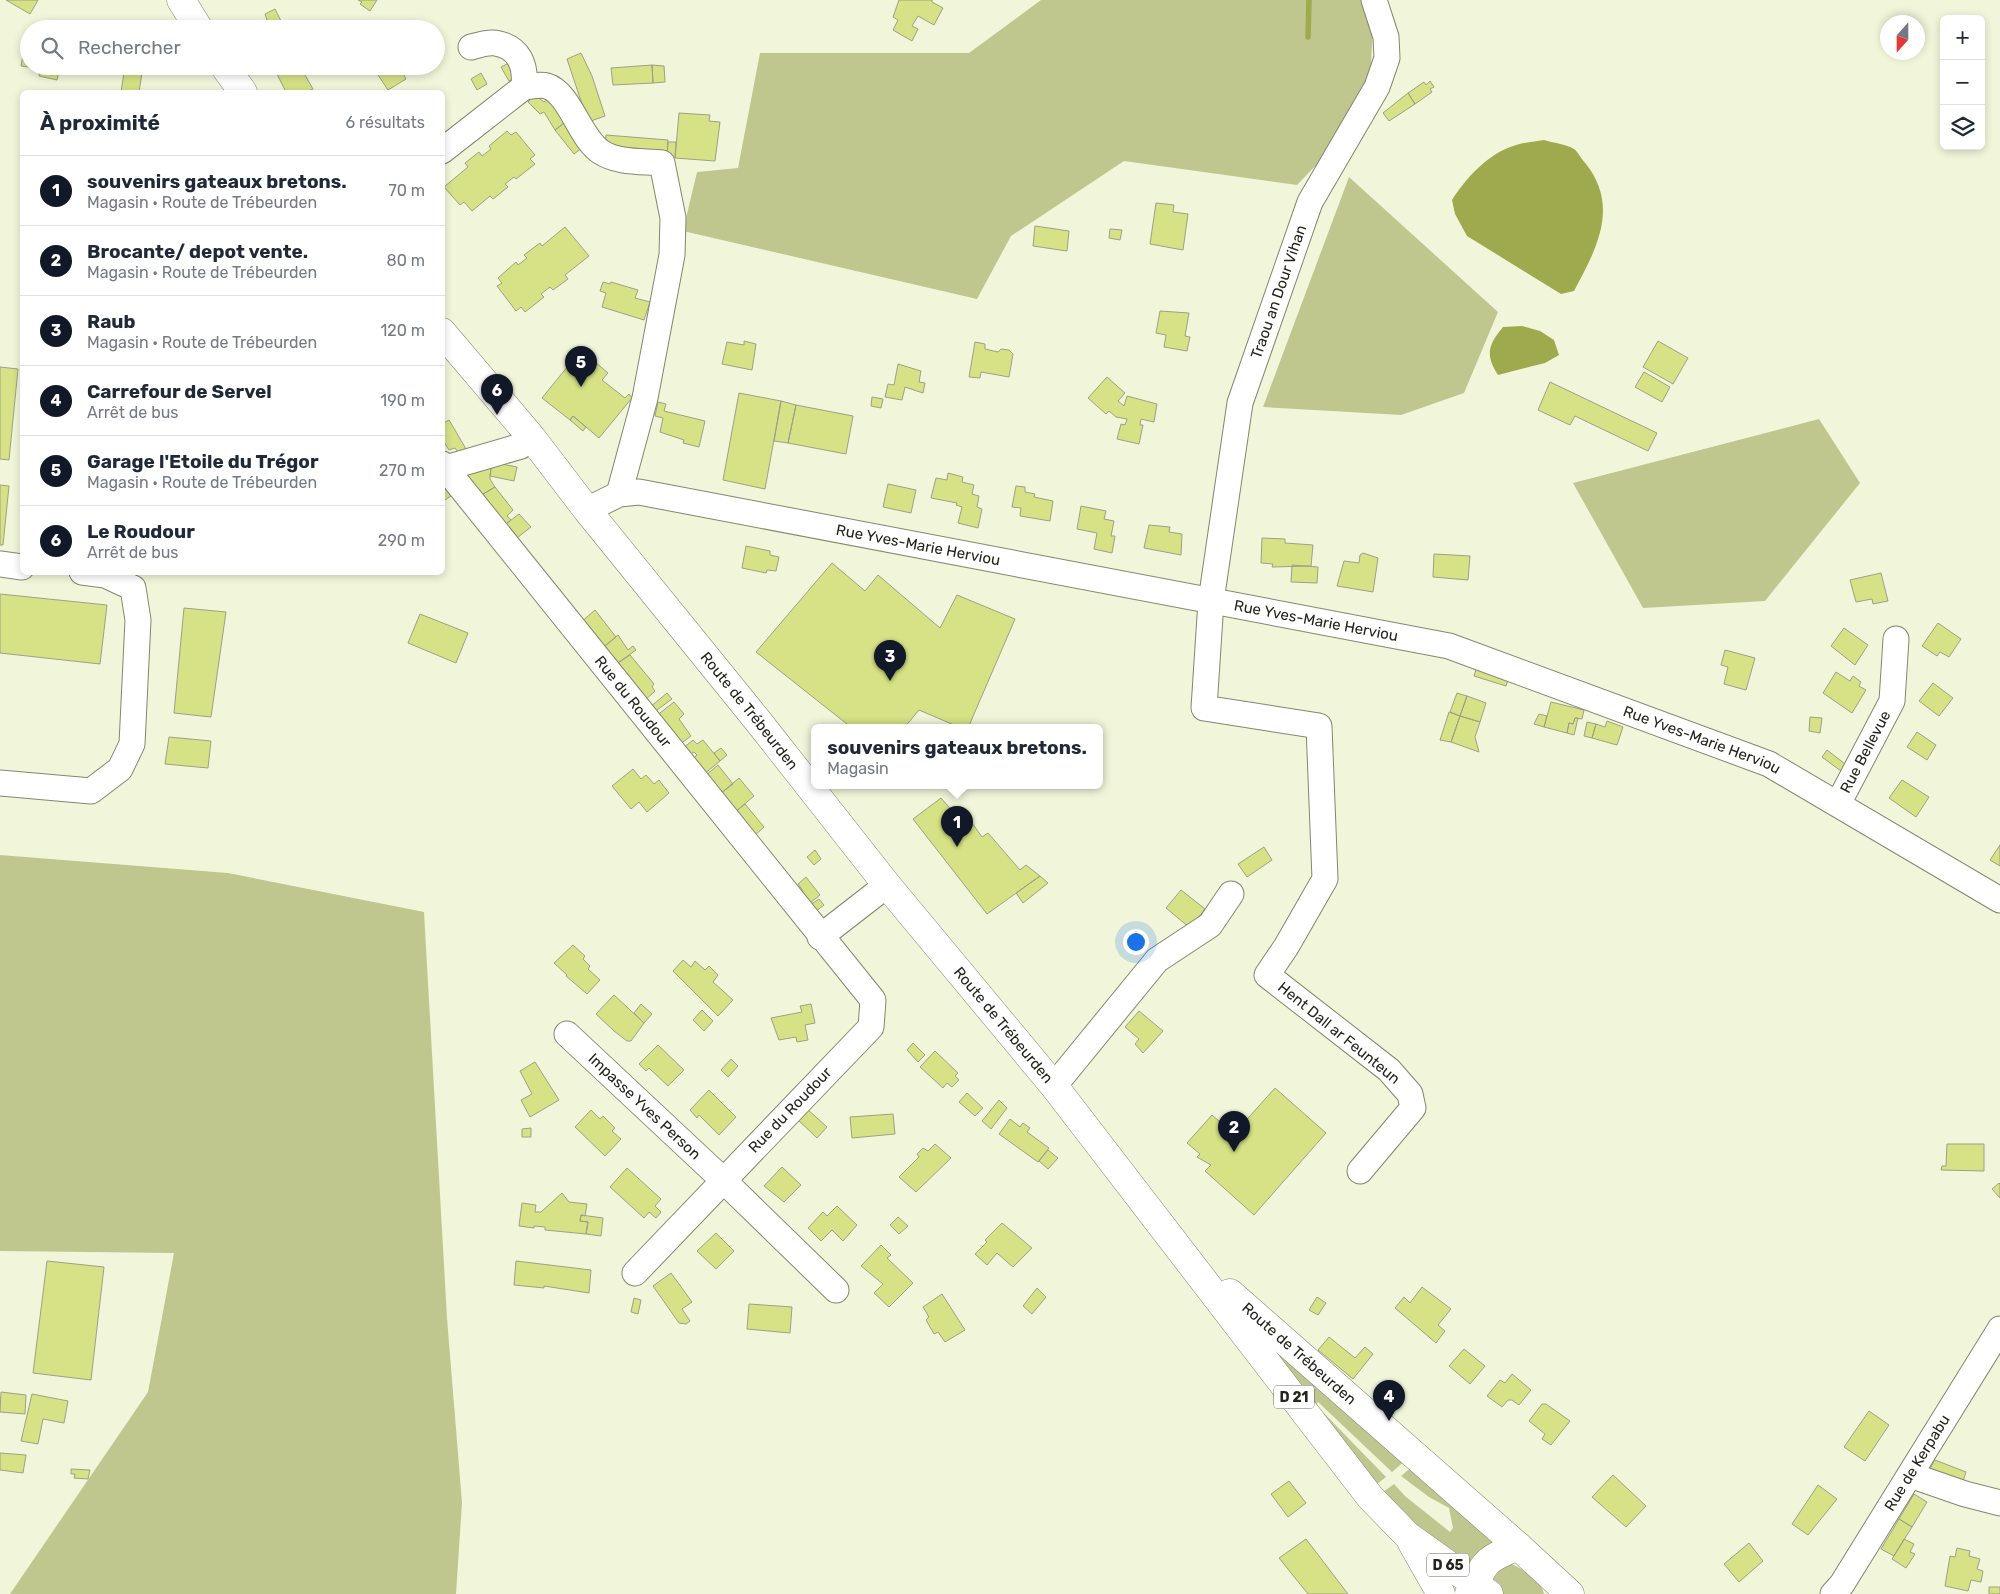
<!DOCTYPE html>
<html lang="fr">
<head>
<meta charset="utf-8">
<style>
	body { margin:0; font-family:Rubik,sans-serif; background:#f6f6f7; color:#1f2937 }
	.controls { position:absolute; right:15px; top:15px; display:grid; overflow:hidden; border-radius:8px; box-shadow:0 2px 8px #0003 }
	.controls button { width:45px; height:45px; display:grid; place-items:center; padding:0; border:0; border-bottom:1px solid #e0e1e3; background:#fff; color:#1f2937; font:25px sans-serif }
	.compass { position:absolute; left:1880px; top:15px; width:45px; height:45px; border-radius:50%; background:#fff; box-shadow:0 2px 8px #0003; rotate:201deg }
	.you { position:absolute; left:1135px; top:941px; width:18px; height:18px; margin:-12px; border:4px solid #fff; border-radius:50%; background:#1a73e8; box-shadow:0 0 0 8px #1a73e833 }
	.badge { display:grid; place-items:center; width:32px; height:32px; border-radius:50%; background:#111827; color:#fff; font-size:16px; font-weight:700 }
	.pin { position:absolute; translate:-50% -41px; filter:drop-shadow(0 1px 2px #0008) }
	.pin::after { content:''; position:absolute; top:26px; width:18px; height:15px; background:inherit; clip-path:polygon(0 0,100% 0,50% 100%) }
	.popup { position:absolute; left:811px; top:724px; width:292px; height:65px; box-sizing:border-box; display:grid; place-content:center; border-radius:8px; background:#fff; filter:drop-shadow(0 1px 4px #0005); font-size:16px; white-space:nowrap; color:#747a83 }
	.popup b { font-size:19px; color:#1f2937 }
	.popup::after { content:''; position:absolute; left:50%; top:100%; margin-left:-10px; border:10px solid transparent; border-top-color:#fff }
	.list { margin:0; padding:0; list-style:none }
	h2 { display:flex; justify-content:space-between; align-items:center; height:65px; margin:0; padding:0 20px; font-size:21px }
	h2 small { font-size:16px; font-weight:400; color:#747a83 }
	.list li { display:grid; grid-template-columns:32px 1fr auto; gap:15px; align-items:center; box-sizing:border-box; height:70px; padding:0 20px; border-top:1px solid #e0e1e3 }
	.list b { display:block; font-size:19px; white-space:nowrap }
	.list p { margin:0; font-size:16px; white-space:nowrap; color:#747a83 }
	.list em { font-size:16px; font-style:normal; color:#747a83 }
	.icon { flex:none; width:28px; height:28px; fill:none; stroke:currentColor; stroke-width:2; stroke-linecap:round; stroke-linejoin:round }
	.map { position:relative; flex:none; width:2000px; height:1594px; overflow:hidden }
	.search { position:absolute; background:#fff; box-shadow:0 2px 8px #0003; left:20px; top:20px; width:425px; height:55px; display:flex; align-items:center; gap:12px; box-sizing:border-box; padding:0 18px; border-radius:28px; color:#747a83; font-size:19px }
	.panel { position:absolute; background:#fff; box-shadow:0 2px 8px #0003; left:20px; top:90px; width:425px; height:485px; border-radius:8px }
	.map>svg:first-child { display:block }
	.green { fill:#bfc78e }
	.water { fill:#9faa4e }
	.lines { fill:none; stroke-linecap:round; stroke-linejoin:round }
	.stream { stroke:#9faa4e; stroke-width:5.5 }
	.building { fill:#d6e285; stroke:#9ca186 }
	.minor-casing { stroke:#83876d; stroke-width:27 }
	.major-casing { stroke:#83876d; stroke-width:29 }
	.minor { stroke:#fff; stroke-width:25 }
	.major { stroke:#fff; stroke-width:28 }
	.labels { text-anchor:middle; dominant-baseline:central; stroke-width:4; stroke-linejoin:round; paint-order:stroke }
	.shield { fill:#fff; stroke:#66665f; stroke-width:1 }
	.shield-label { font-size:14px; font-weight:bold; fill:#24251b }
	.street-label { font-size:15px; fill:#24251b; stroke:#fff }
</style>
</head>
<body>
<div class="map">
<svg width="2000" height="1594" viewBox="0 0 2000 1594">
	<rect width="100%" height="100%" fill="#f1f6da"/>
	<!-- green -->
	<path class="green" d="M1041,0H1362L1373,28L1370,80L1325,156L1297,185L1124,161L1011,236L977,299L683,231L697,172L738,168L760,53H969Z
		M1349,177L1498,312L1464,393L1401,415L1263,407Z
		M1819,419L1860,483L1765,601L1643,608L1573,483Z
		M0,855L228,873L424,912L447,1318L462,1503L456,1594H10L148,1392L174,1253L0,1251Z
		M1235,1308L1406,1460L1392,1472L1318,1402L1316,1405L1386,1477L1372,1488Z
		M1412,1467L1497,1544L1466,1570L1379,1495L1394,1484L1405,1496L1450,1532L1453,1528L1449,1508L1429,1497L1401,1476Z
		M1512,1564C1526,1571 1540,1578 1544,1594H1501L1490,1583L1500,1565Z"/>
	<!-- water -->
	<path class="water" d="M1544,140C1553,143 1566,144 1574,149C1578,152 1582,160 1586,164C1620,207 1596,250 1574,291L1561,294L1467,236L1455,214L1452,200C1466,178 1488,154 1513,146C1523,142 1534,142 1544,140Z
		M1522,326L1540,331L1554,340L1559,355L1545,363L1498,375C1485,355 1488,345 1503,327Z"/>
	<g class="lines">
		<!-- stream -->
		<path class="stream" d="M1308,37L1309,0"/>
	</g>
	<!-- building -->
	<path class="building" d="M6,0H38L30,14Z
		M358,0H377L370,11L360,4L362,2Z
		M899,0H932V2L943,8L934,25L918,16L912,26L918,29L912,41L893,30L898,20L893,17Z
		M275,9L285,29H260L258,25L267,20L265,14Z
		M26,39H29V66H37V68L21,66Z
		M581,53L592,76L605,116L588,122L567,59Z
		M511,62L519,76L509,81L501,67Z
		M652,65L653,83L613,85L611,68Z
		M652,65L664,66L665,82L653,83Z
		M37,66H60L57,80L39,76L40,69L37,68Z
		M125,66H143L139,92H121Z
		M281,66H300L313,89L306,92H286L275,70Z
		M372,66H399L406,79L388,90Z
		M481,73L487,84L477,90L471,79Z
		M1430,81L1434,87L1430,89L1432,92L1415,104L1408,93L1424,82L1426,85Z
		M1408,93L1415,104L1389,121L1383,113Z
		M535,95L544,102L550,97L568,120L555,130L544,112L540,114L528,102Z
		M679,113L710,115L709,121L720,122L715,161L675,158Z
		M568,120L586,145L574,154L555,130Z
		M507,131L511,135L516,132L535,155L530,159L535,164L516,179L514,177L505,184L508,187L493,199L490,196L472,211L464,202L460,205L444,187L468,167L465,163L479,152L482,156L491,149L489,146Z
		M606,135L668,140L667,158L605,149Z
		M668,142H676L675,158H667Z
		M1156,203L1174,205L1173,212L1188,214L1183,250L1150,244Z
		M1035,226L1069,231L1067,251L1033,246Z
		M565,227L589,256L565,275L568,279L553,290L550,287L541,294L544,297L525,312L521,307L516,311L497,286L502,283L498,278L516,262L518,265L527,258L524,255L540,243L542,246Z
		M1110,229L1122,230L1120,240L1109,238Z
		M603,282L610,284L611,282L638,290L635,298L650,302L644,320L602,307L606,293L600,291Z
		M1160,311L1189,313L1185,336L1190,337L1187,351L1164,347L1166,335L1156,333Z
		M744,341L756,344L752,370L722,364L727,342L744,345Z
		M1658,341L1688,358L1673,384L1643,367Z
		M975,342L985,344V349L998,352L1001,349L1009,350L1013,354L1009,377L981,372L980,378L969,377Z
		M581,350L608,373L602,380L625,398L629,394L632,398L599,438L573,416L570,420L542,398Z
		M898,364L921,371L919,382L925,383L923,393L905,387L902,400L885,397L888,384L894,385Z
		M0,367L18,369L9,460L0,459Z
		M1644,372L1670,387L1662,402L1635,387Z
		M1107,377L1125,393L1118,401L1124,406L1127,396L1157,404L1154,422L1141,419L1140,425H1143L1139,444L1117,439L1121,424L1125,425L1127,419L1116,417L1109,411L1106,414L1088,398Z
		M1550,382L1657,433L1648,451L1575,416L1570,425L1538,410Z
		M739,393L781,401L765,489L723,480Z
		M872,397L883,399L881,408L871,406Z
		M781,401L796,405L788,443L774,441Z
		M658,402L666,404L664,411L705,421L699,447L683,443L684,440L660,432L663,418L655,416Z
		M796,405L853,416L846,454L788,443Z
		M573,416L586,427L583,431L570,420Z
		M449,420L466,449L460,455L455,448L449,450L442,439V424Z
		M492,462L517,467L514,481L490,476Z
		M491,465L490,479L495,487L478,497L465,473Z
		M948,473L963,477L962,482L974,485L972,494L979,496L977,507L982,509L978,528L958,523L962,507L956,505L957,503L931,498L936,478L947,480Z
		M442,484L451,496L442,502Z
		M888,484L916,490L911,513L883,507Z
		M0,485L9,486L3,545H0Z
		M1016,486L1025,487V492L1035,494L1034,497L1053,501L1050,521L1020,516L1021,508L1012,507Z
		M495,487L513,510L507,516L511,520L502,527L478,497Z
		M1081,506L1106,511L1104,519L1114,521L1111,536H1115L1112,553L1094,549L1097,533L1077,529Z
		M519,514L531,527L513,541L502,527Z
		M1149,525L1170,527L1169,532L1182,534L1181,555L1144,548Z
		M1262,538L1285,539V543L1313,545L1311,566L1272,567L1273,564L1261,563Z
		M746,546L770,551V555L779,557L776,571L767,570L766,573L742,568Z
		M1363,553L1378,558L1373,592L1337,586L1344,561L1359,563L1360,555Z
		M1434,554L1470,556L1468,580L1433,577Z
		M832,563L865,591L878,575L940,628L957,595L1015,619L968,728H961L919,710L904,728H852L756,652Z
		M1292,565L1318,567L1317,583L1291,582Z
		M1881,573L1888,601L1873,604L1872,599L1856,602L1850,580Z
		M0,594L107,605L100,664L0,653Z
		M184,608L226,612L211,717L174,713Z
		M595,610L616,637L601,649L580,623Z
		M420,614L468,633L456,663L408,643Z
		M1938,623L1961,639L1949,657L1940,652L1937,656L1922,646Z
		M1844,628L1868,645L1855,665L1831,646Z
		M618,635L628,650L633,646L636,650L615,665L601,649Z
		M1725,650L1755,658L1746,690L1724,684L1728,667L1721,665Z
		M630,655L654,684L652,687L655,691L644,701L615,665Z
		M1479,660L1511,670L1506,686L1474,676Z
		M1836,672L1850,681L1853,676L1861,682L1859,686L1866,690L1852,713L1823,693Z
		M1933,683L1953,698L1939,716L1919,701Z
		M667,693L672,699L653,713L649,708Z
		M1457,693L1467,696L1460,716L1450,712Z
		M1467,696L1486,703L1480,722L1460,716Z
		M674,702L684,714L679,719L691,736L679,745L656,716Z
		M1551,702L1584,710L1582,719L1575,718L1573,724L1569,723L1567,733L1544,727Z
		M1449,712L1460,716L1451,742L1440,740Z
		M1539,714L1547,716L1544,727L1534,724Z
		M1460,716L1480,722L1475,737L1479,752L1451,742Z
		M1810,717L1822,718L1820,733L1809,731Z
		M1575,718H1578L1574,735L1567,733L1569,723L1573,724Z
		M1607,721L1623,727L1617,745L1592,738L1596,724L1605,727Z
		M1587,722L1596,724L1592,738L1584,736Z
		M1917,732L1936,745L1927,760L1907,747Z
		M169,737L211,741L208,768L165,764Z
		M693,740L697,744L703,740L720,761L703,775L691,760L697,755L694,752L688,756L682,749Z
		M721,748L727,755L720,761L714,753Z
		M1827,750L1849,767L1845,774L1822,757Z
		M718,765L733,784L720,794L705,776Z
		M633,769L641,779L646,775L654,784L659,780L669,793L647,812L639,802L631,809L612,786Z
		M739,778L754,796L734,813L720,794Z
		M1902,780L1929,797L1916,817L1889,798Z
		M941,798L961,821L967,816L982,837L988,833L1020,870L1026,865L1040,876L987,914L913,819Z
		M745,804L764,827L753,837L734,813Z
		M2000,845V866L1990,860Z
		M1264,847L1272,860L1247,877L1238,864Z
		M815,850L821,859L814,865L807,857Z
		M1040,876L1048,883L1023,903L1016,893Z
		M806,877L820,895L810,903L801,893L803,891L798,884Z
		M1181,890L1205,909L1190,928L1166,908Z
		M819,899L824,905L815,912L810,905Z
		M573,945L585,956L583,959L590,966L588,969L600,980L587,994L566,976L567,975L554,963Z
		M683,960L691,967L695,961L705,970L709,966L718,975L713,982L733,1000L718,1016L673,971Z
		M614,995L644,1023L631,1041H627L614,1031L596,1014Z
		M641,1004L652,1014L644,1023L634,1013Z
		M811,1004L815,1023L805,1025L808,1040L797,1042L796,1037L779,1040L771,1018L802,1012L800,1006Z
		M702,1010L713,1021L704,1031L693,1020Z
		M1139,1011L1163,1031L1143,1053L1135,1044L1139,1039L1125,1027Z
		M913,1043L925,1055L918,1062L907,1050Z
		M658,1045L684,1070L668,1086L649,1068L646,1071L639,1064Z
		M935,1051L958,1073L955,1076L959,1080L952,1087L947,1083L943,1088L920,1067Z
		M731,1059L738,1066L728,1077L721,1070Z
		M535,1062L559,1100L530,1117L521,1100L532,1094L520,1071Z
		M1275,1088L1326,1133L1254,1215L1205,1171L1211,1165L1197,1157L1200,1154L1187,1143L1212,1115L1228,1129L1234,1122L1240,1127Z
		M709,1090L736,1117L719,1135L699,1115L697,1118L690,1110Z
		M967,1093L983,1108L975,1116L959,1102Z
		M999,1100L1007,1108L991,1129L982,1121Z
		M806,1108L827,1127L817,1138L796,1118Z
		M591,1110L600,1119L603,1116L615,1128L612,1131L621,1139L605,1156L575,1127Z
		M893,1114L895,1134L852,1138L850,1117Z
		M1010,1119L1020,1127L1023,1123L1030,1128L1027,1132L1049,1148L1038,1162L999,1134Z
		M531,1128V1137H522V1129Z
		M935,1144L951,1158L916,1192L899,1177L919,1157L917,1154L923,1148L928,1151Z
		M1947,1144H1984V1171L1941,1170L1942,1166H1946Z
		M1048,1150L1058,1158L1048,1169L1039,1161Z
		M782,1167L801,1185L784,1202L764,1186Z
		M627,1168L661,1199L655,1206L661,1212L656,1218L649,1212L644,1218L610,1187Z
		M1999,1183L2000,1184V1198L1992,1189Z
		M562,1193L569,1202L587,1204L585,1216L581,1215L580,1221L588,1222L586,1234L545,1230V1227L534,1226V1228L519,1226L522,1203L536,1205L535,1212H541Z
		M837,1206L857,1225L843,1241L832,1230L821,1241L808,1228L823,1212L827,1216Z
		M581,1215L603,1218L601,1236L586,1234L588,1222L580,1221Z
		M898,1217L908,1226L899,1234L890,1225Z
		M1002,1223L1032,1248L1013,1267L997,1253L987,1265L975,1254L987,1242L985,1240Z
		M716,1233L734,1251L716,1269L697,1251Z
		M881,1245L891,1255L887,1258L913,1283L889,1307L874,1293L883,1284L861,1266Z
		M47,1261L104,1267L91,1380L33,1373Z
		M516,1261L591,1270L589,1293L544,1286V1288L514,1285Z
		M671,1273L692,1302L682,1309L690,1321L686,1324L679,1323L653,1286Z
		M1422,1287L1451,1309L1438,1325L1445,1331L1436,1343L1395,1308L1404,1297L1410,1303Z
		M1037,1288L1046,1297L1032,1314L1023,1306Z
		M942,1294L965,1330L945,1342L938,1332L934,1334L926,1320L929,1317L923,1307Z
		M1317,1297L1326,1303L1318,1315L1309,1310Z
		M634,1298L641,1300L638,1314L631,1312Z
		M749,1304L792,1307L790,1333L747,1329Z
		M1329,1337L1355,1358L1365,1347L1373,1354L1353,1379L1318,1350Z
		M1464,1349L1485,1366L1470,1384L1449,1366Z
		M1512,1374L1531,1390L1519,1405L1512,1400H1508L1502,1407L1487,1396L1500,1380L1505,1383Z
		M1,1392L26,1395L25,1414L0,1412Z
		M32,1394L68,1401L64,1423L43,1419L38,1444L21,1441Z
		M1542,1404H1546L1570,1421L1551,1445L1542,1439L1545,1434L1529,1421Z
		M1869,1411L1889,1425L1865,1461L1844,1447Z
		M0,1453L26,1455L23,1473L0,1470Z
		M1935,1460L1966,1472L1962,1484L1928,1472Z
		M71,1469L90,1470L88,1479L74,1478L75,1474H71Z
		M1613,1475L1646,1506L1626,1527L1592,1497Z
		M1289,1481L1306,1503L1288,1517L1271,1494Z
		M1818,1485L1837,1499L1808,1535L1792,1524Z
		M1914,1494L1927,1502L1912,1527L1899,1519Z
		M1899,1519L1912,1527L1894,1556L1881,1549Z
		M1306,1539L1348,1594H1308L1279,1558Z
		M1904,1539L1914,1544L1910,1552L1915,1554L1906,1568L1892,1559Z
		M1749,1543L1763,1561L1739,1582L1724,1564Z
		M1957,1548L1970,1551L1969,1556L1980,1559L1977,1569L1983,1571L1981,1582L1971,1580L1968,1591L1945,1586L1950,1556L1955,1557Z
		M1989,1587H2000V1594H1989Z"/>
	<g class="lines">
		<!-- minor casing -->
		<g class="minor-casing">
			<g id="minor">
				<path d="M524,87C532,86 540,84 547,86C570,93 580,139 601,152C617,163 643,161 662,163L673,218L672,255L645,398L619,494"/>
				<path d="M442,151L524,87C526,66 520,47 495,43C488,42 478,45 471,47"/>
				<path id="s1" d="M442,464L873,1000L871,1027L635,1273"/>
				<path d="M446,468L521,446L532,438"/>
				<path id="s2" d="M587,510L619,494L639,492L1449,646L1769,764L2000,900"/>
				<path d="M0,564L22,567"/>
				<path d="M0,783L91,791L120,769L132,744L138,620L133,588L105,575L82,572"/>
				<path id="s3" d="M1838,804L1892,701L1896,639"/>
				<path d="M820,937L887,885"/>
				<path id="s4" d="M567,1034L723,1180L836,1290"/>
				<path d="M1054,1086L1157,960L1210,925L1231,894"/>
				<path id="s5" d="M1360,1171L1413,1108L1410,1094L1389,1070L1267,975L1286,947L1325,879L1319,726L1204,708L1211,601L1240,403L1310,202L1377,87L1387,58L1386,37L1374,0"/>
				<path d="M1910,1475L1965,1494L2000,1503"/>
				<path id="s6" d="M1833,1594L1842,1584L2000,1329"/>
			</g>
		</g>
		<!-- major casing -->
		<g class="major-casing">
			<g id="major">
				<path d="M181,0L199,29"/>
				<path d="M224,66L243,92"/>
				<path id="s7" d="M442,332L532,438L587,510L758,721L887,885L1054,1086L1370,1497L1408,1536L1489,1594"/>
				<path id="s8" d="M1230,1293L1518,1546L1570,1594"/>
				<path d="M1412,1543L1441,1594"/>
				<path d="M1469,1594C1486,1561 1483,1561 1518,1546"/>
			</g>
		</g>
		<!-- minor -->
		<use href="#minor" class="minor"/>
		<!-- major -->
		<use href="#major" class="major"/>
	</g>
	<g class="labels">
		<!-- shield labels -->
		<g class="shield">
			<rect x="1274" y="1385.5" width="40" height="23" rx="4"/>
			<rect x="1427" y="1553.5" width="42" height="23" rx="4"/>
		</g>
		<g class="shield-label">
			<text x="1294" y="1397">D 21</text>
			<text x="1448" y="1565">D 65</text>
		</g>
		<!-- street labels -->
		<g class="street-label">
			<text stroke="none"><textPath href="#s5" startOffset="1090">Traou an Dour Vihan</textPath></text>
			<text stroke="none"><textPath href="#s2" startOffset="340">Rue Yves-Marie Herviou</textPath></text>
			<text stroke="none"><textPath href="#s2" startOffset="745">Rue Yves-Marie Herviou</textPath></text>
			<text stroke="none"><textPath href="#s1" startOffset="305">Rue du Roudour</textPath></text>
			<text stroke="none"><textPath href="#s7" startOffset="488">Route de Trébeurden</textPath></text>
			<text stroke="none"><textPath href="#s2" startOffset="1150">Rue Yves-Marie Herviou</textPath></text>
			<text stroke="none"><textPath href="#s3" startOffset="59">Rue Bellevue</textPath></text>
			<text stroke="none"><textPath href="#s7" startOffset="892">Route de Trébeurden</textPath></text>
			<text transform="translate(1339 1033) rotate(39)">Hent Dall ar Feunteun</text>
			<text stroke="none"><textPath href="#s4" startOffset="106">Impasse Yves Person</textPath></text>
			<text transform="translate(790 1110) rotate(-46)">Rue du Roudour</text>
			<text stroke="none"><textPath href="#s8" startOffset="92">Route de Trébeurden</textPath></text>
			<text stroke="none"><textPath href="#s6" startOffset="156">Rue de Kerpabu</textPath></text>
		</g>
	</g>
</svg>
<div class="controls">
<button>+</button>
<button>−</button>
<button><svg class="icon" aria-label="layers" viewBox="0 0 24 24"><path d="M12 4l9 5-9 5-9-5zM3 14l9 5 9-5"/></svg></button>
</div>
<svg class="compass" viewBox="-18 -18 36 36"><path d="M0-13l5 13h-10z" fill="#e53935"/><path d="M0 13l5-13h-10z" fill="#747a83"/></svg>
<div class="you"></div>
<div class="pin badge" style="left:957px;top:847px">1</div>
<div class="popup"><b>souvenirs gateaux bretons.</b>Magasin</div>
<div class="pin badge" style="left:1234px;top:1152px">2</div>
<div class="pin badge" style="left:890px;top:681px">3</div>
<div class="pin badge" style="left:1389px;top:1421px">4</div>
<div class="pin badge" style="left:581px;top:387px">5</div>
<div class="pin badge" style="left:497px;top:415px">6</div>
<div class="search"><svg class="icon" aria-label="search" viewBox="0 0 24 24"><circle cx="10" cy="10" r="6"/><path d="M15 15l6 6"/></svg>Rechercher</div>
<section class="panel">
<h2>À proximité<small>6 résultats</small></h2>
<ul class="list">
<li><span class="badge">1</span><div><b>souvenirs gateaux bretons.</b><p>Magasin · Route de Trébeurden</p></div><em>70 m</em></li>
<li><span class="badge">2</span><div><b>Brocante/ depot vente.</b><p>Magasin · Route de Trébeurden</p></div><em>80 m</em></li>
<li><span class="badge">3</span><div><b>Raub</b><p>Magasin · Route de Trébeurden</p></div><em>120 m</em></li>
<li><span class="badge">4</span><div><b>Carrefour de Servel</b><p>Arrêt de bus</p></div><em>190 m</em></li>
<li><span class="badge">5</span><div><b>Garage l'Etoile du Trégor</b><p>Magasin · Route de Trébeurden</p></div><em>270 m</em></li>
<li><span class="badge">6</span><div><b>Le Roudour</b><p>Arrêt de bus</p></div><em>290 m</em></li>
</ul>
</section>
</div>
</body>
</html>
